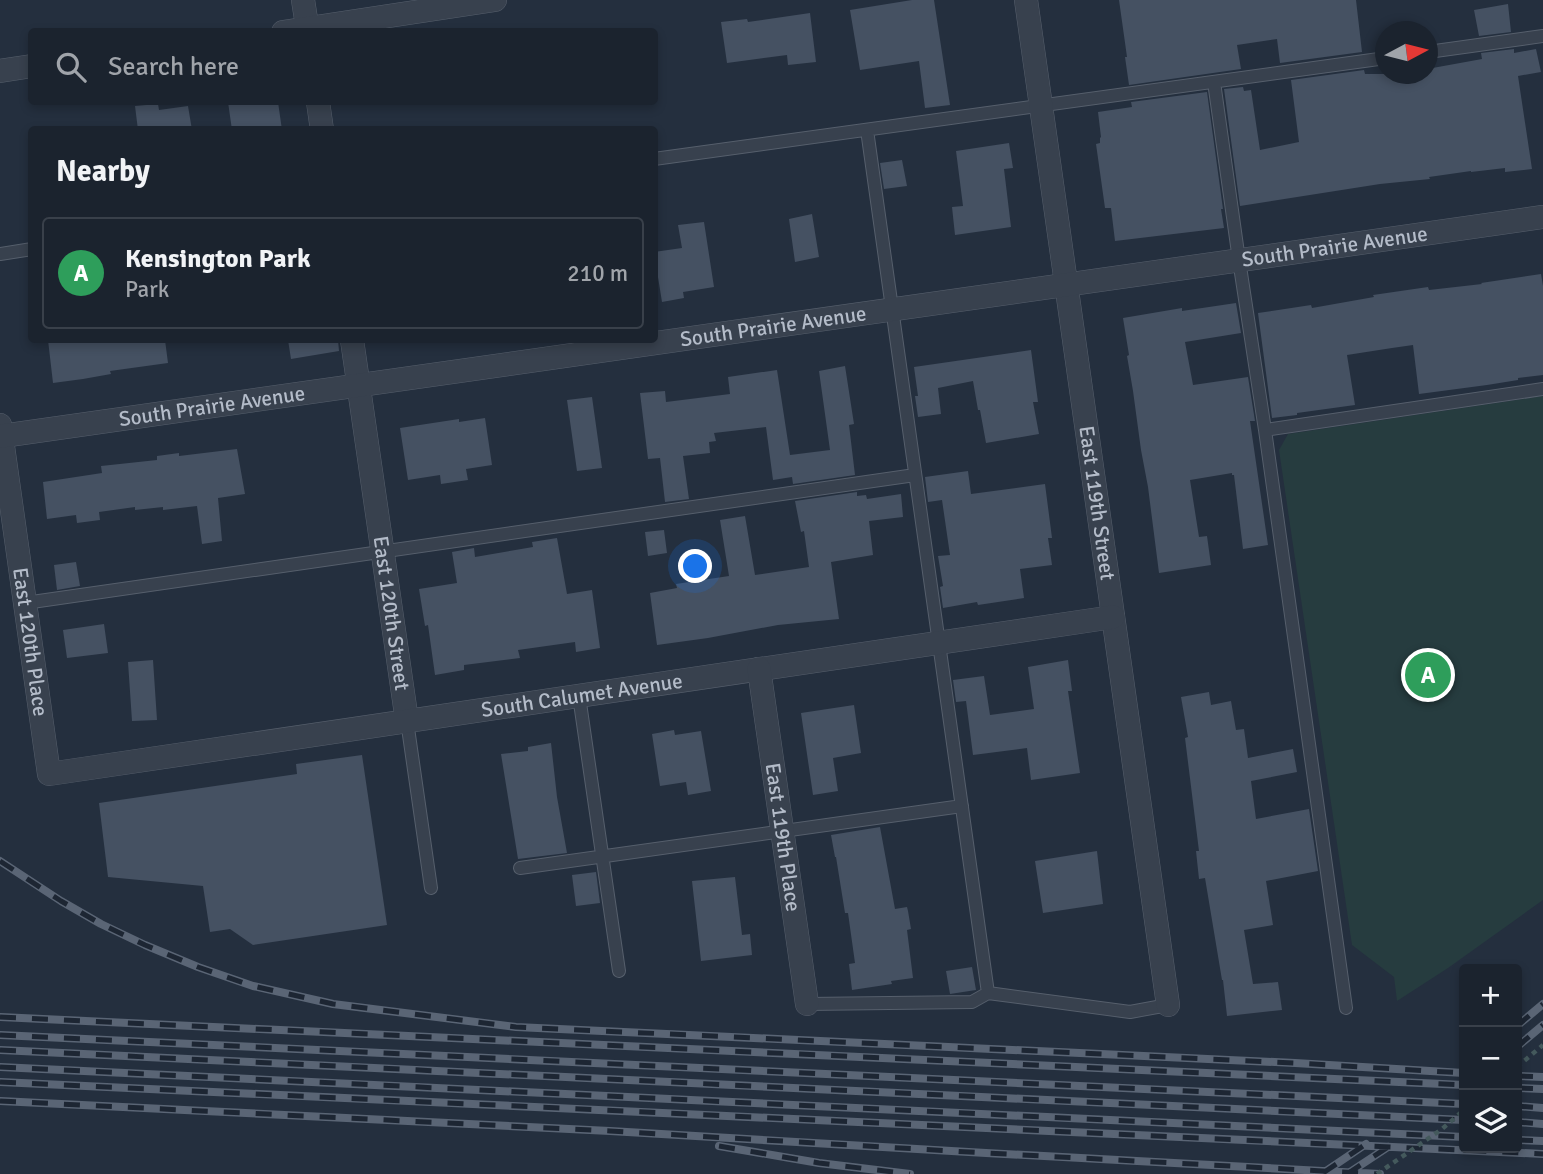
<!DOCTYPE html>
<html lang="en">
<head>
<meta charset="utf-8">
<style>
	body { margin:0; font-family:Signika,sans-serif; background:#242b36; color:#f1f3f6 }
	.controls { position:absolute; right:21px; bottom:21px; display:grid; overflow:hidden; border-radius:7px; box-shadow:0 4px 10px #0003 }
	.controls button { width:63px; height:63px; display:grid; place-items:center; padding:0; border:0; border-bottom:2px solid #39404a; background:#1b232e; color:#f1f3f6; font:35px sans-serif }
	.compass { position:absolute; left:1375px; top:21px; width:63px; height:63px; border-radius:50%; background:#1b232e; box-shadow:0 4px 10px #0003; rotate:83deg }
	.you { position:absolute; left:696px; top:567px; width:24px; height:24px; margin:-18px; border:5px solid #fff; border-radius:50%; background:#1a73e8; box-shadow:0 0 0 10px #1a73e833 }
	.badge { display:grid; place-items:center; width:46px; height:46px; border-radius:50%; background:#b45309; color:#fff; font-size:23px; font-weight:700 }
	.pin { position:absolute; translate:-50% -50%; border:4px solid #fff; box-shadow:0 2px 7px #0006 }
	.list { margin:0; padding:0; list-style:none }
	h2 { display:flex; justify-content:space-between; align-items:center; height:91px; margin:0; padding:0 28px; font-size:30px }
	h2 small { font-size:23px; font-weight:400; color:#a0a4aa }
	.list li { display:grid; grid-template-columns:46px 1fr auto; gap:21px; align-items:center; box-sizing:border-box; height:112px; margin:0 14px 14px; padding:0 14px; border:2px solid #39404a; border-radius:7px }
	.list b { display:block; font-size:26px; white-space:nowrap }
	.list p { margin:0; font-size:23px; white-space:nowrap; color:#a0a4aa }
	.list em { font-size:23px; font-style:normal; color:#a0a4aa }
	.icon { flex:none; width:38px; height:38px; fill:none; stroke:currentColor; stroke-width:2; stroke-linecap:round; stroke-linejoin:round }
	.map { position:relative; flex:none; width:1543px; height:1174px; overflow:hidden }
	.search { position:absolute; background:#1b232e; box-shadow:0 4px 10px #0003; left:28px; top:28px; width:630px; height:77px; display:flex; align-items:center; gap:18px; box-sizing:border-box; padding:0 24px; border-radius:7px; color:#a0a4aa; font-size:26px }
	.panel { position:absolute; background:#1b232e; box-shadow:0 4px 10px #0003; left:28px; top:126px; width:630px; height:217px; border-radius:7px }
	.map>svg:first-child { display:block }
	.green { fill:#263c3f }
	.building { fill:#455162 }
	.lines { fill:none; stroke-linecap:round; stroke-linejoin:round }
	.lane-casing { stroke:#565f6c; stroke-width:14 }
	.street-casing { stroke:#565f6c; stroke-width:24 }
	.path { stroke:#44595c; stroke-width:4.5; stroke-dasharray:5 5; stroke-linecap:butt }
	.lane { stroke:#38414e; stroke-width:12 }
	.street { stroke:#38414e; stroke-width:23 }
	.rail-casing { stroke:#5a6575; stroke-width:8 }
	.rail { stroke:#1d2633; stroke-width:5; stroke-dasharray:16; stroke-linecap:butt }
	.path-bridge { stroke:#44595c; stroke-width:4.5; stroke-dasharray:5 5; stroke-linecap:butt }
	.labels { text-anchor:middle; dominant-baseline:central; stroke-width:5; stroke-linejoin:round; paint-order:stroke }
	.street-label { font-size:21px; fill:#b4bcc9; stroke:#1d2633 }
</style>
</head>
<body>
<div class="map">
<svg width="1543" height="1174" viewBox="0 0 1543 1174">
	<rect width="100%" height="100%" fill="#242f3e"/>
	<!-- green -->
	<path class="green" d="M1543,396V900L1448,968L1397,1001L1394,977L1352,945L1279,450L1288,434Z"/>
	<!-- building -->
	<path class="building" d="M912,0H934L950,105L925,108L919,61L860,70L850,10Z
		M1119,0H1356L1362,52L1280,63L1277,39L1237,45L1241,69L1129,85L1125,57H1127Z
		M1508,4L1511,32L1479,36L1474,10Z
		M810,13L816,62L788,65L787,55L727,63L721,22L747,19L748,22Z
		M1514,49V53L1536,49L1541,72L1518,76L1532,169L1505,172V168L1471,172V171L1429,177L1430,179L1380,184L1240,206L1224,89L1243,87L1244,91L1251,90L1260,150L1299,142L1291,80L1364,70L1365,74H1427V69L1482,59L1481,53Z
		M1207,92L1223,209H1221L1224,228L1115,241L1111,208H1105L1096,144L1100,143V138L1101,137L1098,112L1132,107L1131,102Z
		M228,102H278L282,130H232Z
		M158,104L159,110L188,106L192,130H138L135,106Z
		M1009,143L1013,168L1004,169L1011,227L955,235L952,207L963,206L956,151Z
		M902,160L907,186L884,189L880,163Z
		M812,214L819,257L795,262L789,219Z
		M704,222L714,287L683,292L684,298L662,302L654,252L682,248L678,225Z
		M1541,274L1543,286V375L1518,378V380L1487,385L1419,394L1413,345L1392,348L1347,355L1355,405L1297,413V415L1272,418L1258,313L1311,305L1312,308L1374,297L1373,295L1428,287L1429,290L1482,284L1481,283Z
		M1236,303L1241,333L1185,342L1193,385L1248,377L1255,421H1250L1268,545L1243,549L1234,475H1232V473L1190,480L1199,537L1207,536L1211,565L1159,573L1148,487L1141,450L1133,391L1127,356L1129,355L1123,318L1182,308V311Z
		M48,340H165L168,363L110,371L111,374L83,379L53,383Z
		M288,340H338L339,351L291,359Z
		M1031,350L1038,402H1033L1039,434L986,443L980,410H978L973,381L938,388L941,414L918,417L915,396H918L914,367Z
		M845,366L854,424L849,425L855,475L793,484L792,477L773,480L766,427L714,433L716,441L709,442L710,453L683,456L689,499L665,502L660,458L648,459L640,393L665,391L666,402L730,394L728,377L777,370L790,455L830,450L819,371Z
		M592,397L602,468L577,471L567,400Z
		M485,418L492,465L466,469L468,480L441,484L440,475L408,480L400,428L459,419V422Z
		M237,449L245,494L218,498L222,541L202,544L197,506L163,510V507L135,510V507L99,512L100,520L77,523L76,515L47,519L43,482L102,473L101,466L157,460V456L179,453V456Z
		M968,471L971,494L1045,484L1052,538H1048L1052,565L1020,569L1024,598L978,605L977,602L943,608L940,587L943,586L938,556L950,555L942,500L928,502L925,477Z
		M857,492V496L866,495L867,499L901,494L903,517L869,521L873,555L831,562L839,619L778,625L708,638L657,645L650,593L677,588L676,584L729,576L720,520L745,516L755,575L809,567L804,531L801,532L795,501Z
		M664,530L667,553L648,556L645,532Z
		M557,538L567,594L592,590L600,648L576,652L575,642L518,650L520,658L464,665V670L435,675L428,625L425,626L419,589L457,583L452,552L474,548L475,557L533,547L532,542Z
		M76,562L80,586L57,590L54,565Z
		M104,624L108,653L67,658L63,630Z
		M153,660L157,720L132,721L128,662Z
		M1068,660L1072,691H1068L1080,773L1031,780L1027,748L973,755L966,701L956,702L953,680L984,676L990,715L1034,709L1028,667Z
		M1209,692L1211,705L1231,701L1236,730L1244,729L1248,758L1293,749L1297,772L1251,781L1256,819L1309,809L1318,871L1266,881L1273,925L1244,930L1253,984L1278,982L1282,1010L1227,1016L1223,980H1222L1205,878L1199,879L1196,851H1199L1185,738L1188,737L1181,697Z
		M854,705L861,753L833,758L838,791L813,795L801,713Z
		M674,730L675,735L701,731L711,791L688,795L686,782L660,786L652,734Z
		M551,743L557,797L567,853L518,859L501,754L528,751V747Z
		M362,755L387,925L253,945L230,929L210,932L203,886L108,877L99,803L297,774L296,764Z
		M880,827L895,909L907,907L908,911L911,929L907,930L913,978L891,981L892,984L852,990L849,964L855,963L848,913H845L836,857H835L831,835Z
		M1097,851L1103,904L1043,913L1035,861Z
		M596,872L600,903L576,906L572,875Z
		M735,877L742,935L750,934L752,955L701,961L692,881Z
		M972,967L976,990L950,994L946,971Z"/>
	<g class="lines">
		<!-- lane casing -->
		<g class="lane-casing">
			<path id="lane" d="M1428,52L1543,36
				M1214,82L1239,260L1265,430L1346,1008
				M867,130L988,993
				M654,159L1386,58
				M0,254L32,249
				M1265,430L1543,389
				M25,603L915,475
				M579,696L619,971
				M407,721L431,888
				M520,868L962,806
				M807,1004L972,1002L988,993L1130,1012L1168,1005"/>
		</g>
		<!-- street casing -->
		<g class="street-casing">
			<g id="street">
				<path d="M303,0L308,32"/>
				<path id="s1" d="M1026,0L1168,1005"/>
				<path d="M283,32L495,0"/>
				<path d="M0,71L32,66"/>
				<path d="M318,102L322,130"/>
				<path id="s2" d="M352,340L407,721"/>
				<path id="s3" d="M0,425L49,774L1113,617"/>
				<path id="s4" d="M2,436L1543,217"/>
				<path id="s5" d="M759,669L807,1004"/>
			</g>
		</g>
		<!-- path -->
		<path class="path" d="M1517,1067L1543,1045"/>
		<!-- lane -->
		<use href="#lane" class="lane"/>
		<!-- street -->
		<use href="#street" class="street"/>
		<!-- rail casing -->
		<g class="rail-casing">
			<path id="rail" d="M0,861L61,901L101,924L145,945L198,967L253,986L333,1004L516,1027L1295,1063L1464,1073
				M0,1017L1464,1085
				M1517,1026L1543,1004
				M0,1035L1464,1104
				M1517,1047L1543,1025
				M0,1050L1464,1120
				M0,1067L1464,1137
				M1517,1076L1543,1077
				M0,1082L1543,1154
				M1517,1088L1543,1089
				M0,1101L610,1131L986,1153L1380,1174
				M1517,1106L1543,1108
				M1517,1122L1543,1124
				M1517,1140L1543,1141
				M719,1146L819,1163L910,1174
				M1323,1173L1366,1144
				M1347,1174L1388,1147"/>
		</g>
		<!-- rail -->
		<use href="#rail" class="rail"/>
		<!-- path-bridge -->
		<path class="path-bridge" d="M1377,1174L1442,1129L1464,1110"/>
	</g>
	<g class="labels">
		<!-- street labels -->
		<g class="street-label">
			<text stroke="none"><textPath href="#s4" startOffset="1346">South Prairie Avenue</textPath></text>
			<text stroke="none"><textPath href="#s4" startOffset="779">South Prairie Avenue</textPath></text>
			<text stroke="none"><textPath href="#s4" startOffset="212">South Prairie Avenue</textPath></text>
			<text stroke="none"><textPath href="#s1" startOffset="508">East 119th Street</textPath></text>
			<text stroke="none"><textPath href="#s2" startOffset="276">East 120th Street</textPath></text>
			<text stroke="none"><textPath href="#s3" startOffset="219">East 120th Place</textPath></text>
			<text stroke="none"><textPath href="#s3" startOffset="891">South Calumet Avenue</textPath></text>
			<text stroke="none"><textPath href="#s5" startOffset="170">East 119th Place</textPath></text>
		</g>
	</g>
</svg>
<div class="controls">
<button>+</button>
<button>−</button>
<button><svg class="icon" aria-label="layers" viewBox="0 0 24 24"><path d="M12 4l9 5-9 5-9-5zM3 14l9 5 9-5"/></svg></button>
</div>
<svg class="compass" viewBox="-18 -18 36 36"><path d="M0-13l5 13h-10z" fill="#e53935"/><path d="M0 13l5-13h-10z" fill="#a0a4aa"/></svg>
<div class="you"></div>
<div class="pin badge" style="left:1428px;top:675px;background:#2e9e5b">A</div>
<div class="search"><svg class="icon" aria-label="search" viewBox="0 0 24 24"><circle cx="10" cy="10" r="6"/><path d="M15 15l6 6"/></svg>Search here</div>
<section class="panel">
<h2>Nearby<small></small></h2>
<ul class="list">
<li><span class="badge" style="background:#2e9e5b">A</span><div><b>Kensington Park</b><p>Park</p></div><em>210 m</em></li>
</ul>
</section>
</div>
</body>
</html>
